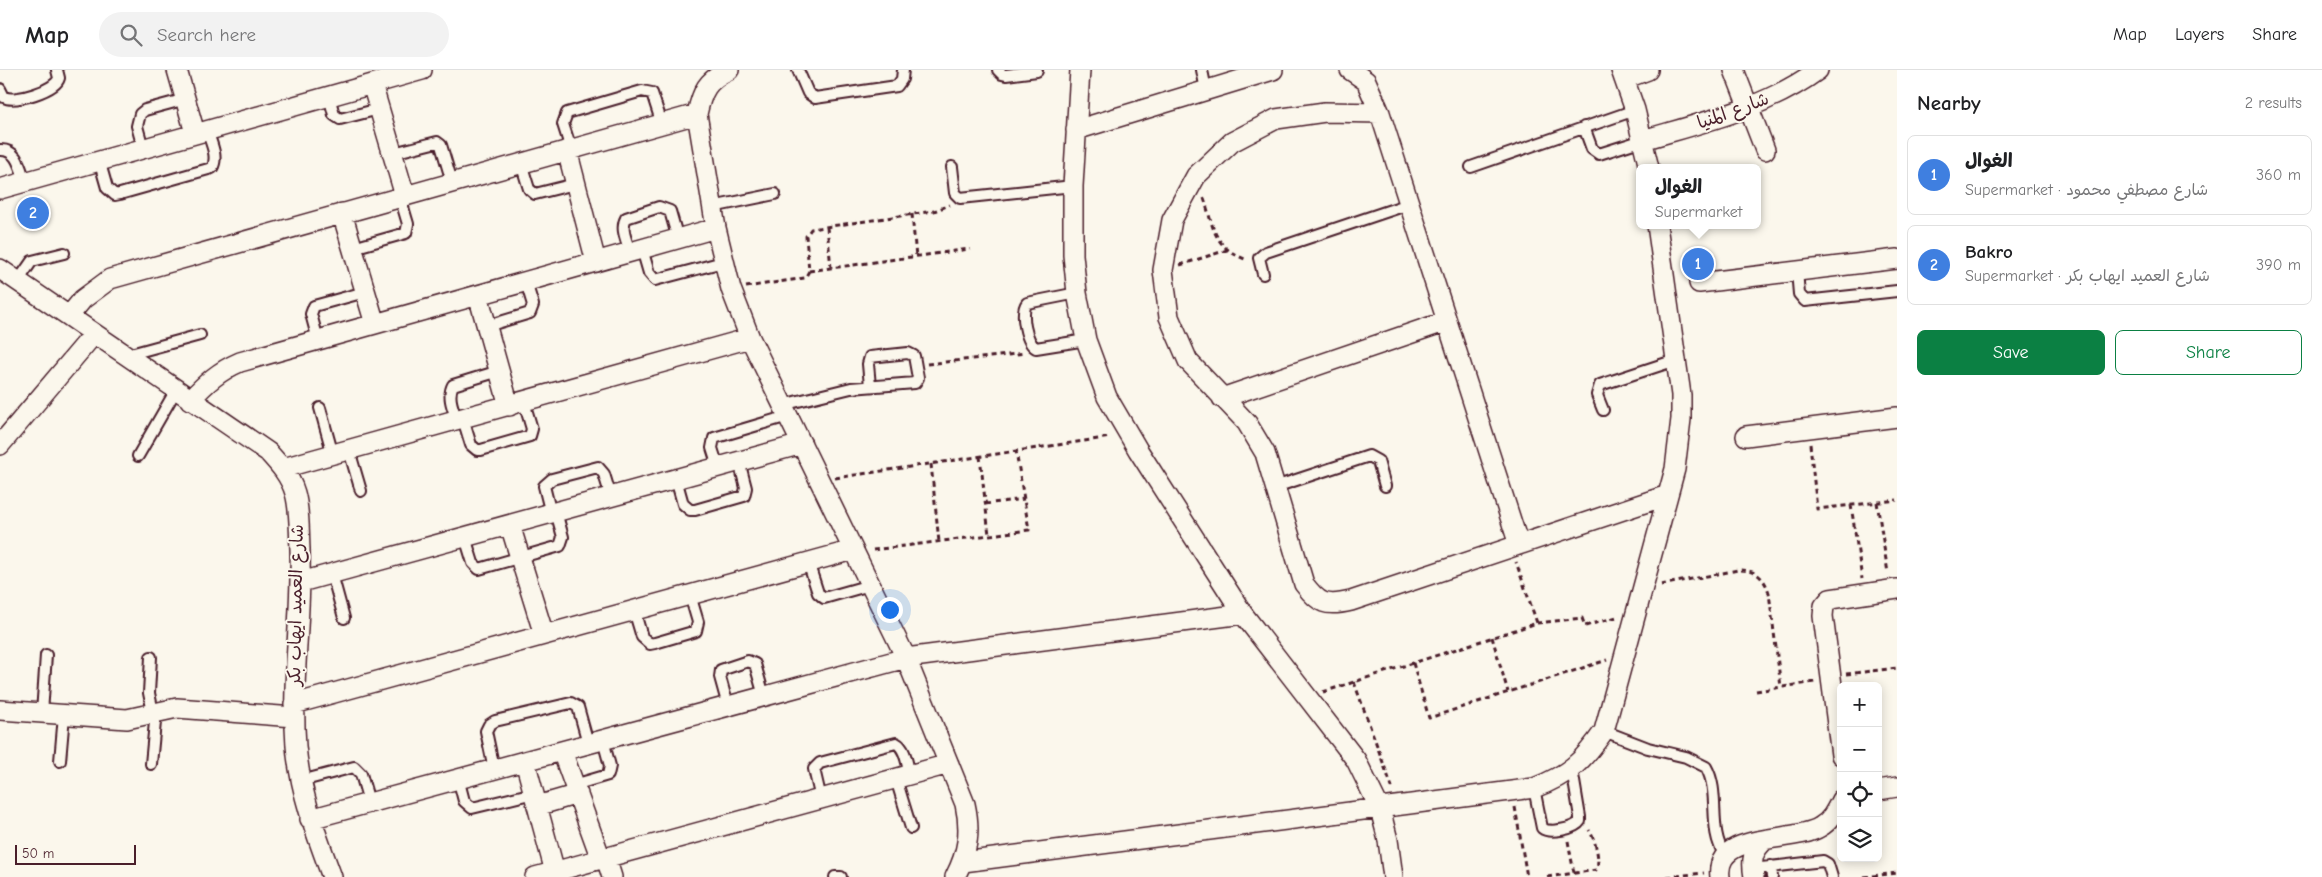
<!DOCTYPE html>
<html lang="en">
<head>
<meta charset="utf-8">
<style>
	body { margin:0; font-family:"Comic Neue","Playpen Sans Arabic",sans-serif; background:#f2f2f2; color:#202124 }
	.controls { position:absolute; right:15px; bottom:15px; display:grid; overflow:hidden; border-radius:8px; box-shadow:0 2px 12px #0003 }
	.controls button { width:45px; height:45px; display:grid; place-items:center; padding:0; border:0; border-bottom:1px solid #e0e0e0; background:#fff; color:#202124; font:25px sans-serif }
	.scale { position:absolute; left:15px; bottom:12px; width:121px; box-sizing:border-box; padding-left:5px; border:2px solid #4a1f2b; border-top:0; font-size:14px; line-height:18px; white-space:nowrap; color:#4a1f2b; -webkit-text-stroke:4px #fbf7ec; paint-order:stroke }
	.you { position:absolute; left:889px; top:539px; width:18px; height:18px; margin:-12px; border:4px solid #fff; border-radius:50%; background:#1a73e8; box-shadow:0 0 0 8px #1a73e833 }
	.badge { display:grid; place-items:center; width:32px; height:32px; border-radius:50%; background:#0b8043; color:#fff; font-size:16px; font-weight:700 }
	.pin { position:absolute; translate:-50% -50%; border:2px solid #fff; box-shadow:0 1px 5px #0006 }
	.popup { position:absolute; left:1636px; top:94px; width:125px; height:65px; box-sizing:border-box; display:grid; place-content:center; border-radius:8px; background:#fff; filter:drop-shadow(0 1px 4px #0005); font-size:16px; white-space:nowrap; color:#757577 }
	.popup b { font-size:19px; color:#202124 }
	.popup::after { content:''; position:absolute; left:50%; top:100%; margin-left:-10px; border:10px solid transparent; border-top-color:#fff }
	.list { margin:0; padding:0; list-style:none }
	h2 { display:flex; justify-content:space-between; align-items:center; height:65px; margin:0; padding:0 20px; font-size:21px }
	h2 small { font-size:16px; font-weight:400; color:#757577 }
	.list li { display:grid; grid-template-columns:32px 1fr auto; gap:15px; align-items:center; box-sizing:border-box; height:80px; margin:0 10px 10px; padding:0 10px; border:1px solid #e0e0e0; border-radius:8px }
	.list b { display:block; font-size:19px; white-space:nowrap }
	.list p { margin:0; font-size:16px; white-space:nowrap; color:#757577 }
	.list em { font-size:16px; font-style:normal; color:#757577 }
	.actions { display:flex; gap:10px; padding:15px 20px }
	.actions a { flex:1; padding:11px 0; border:1px solid #0b8043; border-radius:8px; text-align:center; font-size:18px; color:#0b8043 }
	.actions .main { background:#0b8043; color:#fff }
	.icon { flex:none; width:28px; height:28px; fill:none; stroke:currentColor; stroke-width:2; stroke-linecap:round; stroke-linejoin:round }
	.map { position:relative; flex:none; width:1897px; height:807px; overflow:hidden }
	header { display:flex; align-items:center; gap:30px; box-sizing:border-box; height:70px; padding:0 25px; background:#fff; border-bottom:1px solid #e0e0e0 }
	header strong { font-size:24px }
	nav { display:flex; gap:28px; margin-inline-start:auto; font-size:18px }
	.search { width:350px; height:45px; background:#f2f2f2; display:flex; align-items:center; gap:12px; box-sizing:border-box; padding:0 18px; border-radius:28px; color:#757577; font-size:19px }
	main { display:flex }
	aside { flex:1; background:#fff }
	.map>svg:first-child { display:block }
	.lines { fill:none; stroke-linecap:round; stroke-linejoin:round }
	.service-casing { stroke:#4a1f2b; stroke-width:14 }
	.minor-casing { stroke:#4a1f2b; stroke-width:22 }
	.path { stroke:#4a1f2b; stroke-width:3; stroke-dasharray:5 4; stroke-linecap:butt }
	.service { stroke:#fbf7ec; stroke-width:10 }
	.minor { stroke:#fbf7ec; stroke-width:19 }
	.labels { text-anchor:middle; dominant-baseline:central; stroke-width:4; stroke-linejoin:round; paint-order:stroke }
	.street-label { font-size:18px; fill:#4a1f2b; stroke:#fbf7ec }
</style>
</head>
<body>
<header>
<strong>Map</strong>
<div class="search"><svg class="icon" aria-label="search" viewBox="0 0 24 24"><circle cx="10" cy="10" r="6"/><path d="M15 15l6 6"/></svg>Search here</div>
<nav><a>Map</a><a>Layers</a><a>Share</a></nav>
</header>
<main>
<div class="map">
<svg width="1897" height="807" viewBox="0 0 1897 807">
	<rect width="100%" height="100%" fill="#fbf7ec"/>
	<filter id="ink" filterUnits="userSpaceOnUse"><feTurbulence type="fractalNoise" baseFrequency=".02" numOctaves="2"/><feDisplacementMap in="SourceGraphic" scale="10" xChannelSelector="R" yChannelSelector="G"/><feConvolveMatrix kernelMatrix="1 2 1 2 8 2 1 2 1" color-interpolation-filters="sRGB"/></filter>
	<g filter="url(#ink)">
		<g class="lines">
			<!-- service casing -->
			<g class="service-casing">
				<path id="service" d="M798,0L808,23L815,28L897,16L902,9L903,0
					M998,0L1002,4L1006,5L1037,1
					M1202,0L1206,20
					M0,19L4,27C15,33 56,20 59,8L57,0
					M329,26L334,45L340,49L379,39
					M1584,57L1592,79L1599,84L1643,70
					M143,78L137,56L140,44L145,40L186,29
					M571,79L563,54L567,43L642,21L652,23L662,54
					M0,80C17,79 20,97 25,111
					M393,83L437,72L441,75L452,112
					M99,90L107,118L115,125L120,124L212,98C219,87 210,71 207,60
					M521,93L529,119L535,124L575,114
					M952,97L955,123L960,128L1073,116
					M1471,97L1635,40
					M712,137L775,124
					M353,178L406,163L408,154L400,127
					M642,179L649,203L655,210L723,192
					M630,182C627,171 620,159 626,148L659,137L670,141L678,169
					M1797,201L1799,224L1805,231L1897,221
					M1263,204L1259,188L1266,182L1409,134
					M18,211L32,191L64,183
					M1077,223L1027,233C1020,242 1026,273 1036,278L1086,270
					M487,256L530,243L533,235L526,212
					M318,270L311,244L314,236L365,222
					M127,285L200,265
					M782,335L851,318L915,313L918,308L914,286L908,283L870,287L868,294L870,316
					M320,338L333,385
					M1603,340L1597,325L1600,315L1676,290
					M463,349L471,375L477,380H481L530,366L532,359L524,332
					M457,350C453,339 447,326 453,315L499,301
					M349,380L361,421
					M138,386L176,320
					M718,397L712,378L714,368L788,346
					M676,409L683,434L690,440H695L744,426L746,418L739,391
					M1275,417L1369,386L1378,391L1385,416
					M551,444L544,416L552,409L598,397L604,404L611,427
					M465,467L473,493L479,499L560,476L563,467L556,442
					M808,492L818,523L824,528L870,515
					M332,504L344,548
					M634,540L642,567L650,574L655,573L696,561L698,552L690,525
					M728,636L720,607L721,600L748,591L755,594L764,626
					M42,643L46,585
					M1604,661L1648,678L1686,687L1706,697C1721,723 1707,760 1725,785
					M60,691L64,645
					M151,694L155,652L149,623L151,587
					M494,699L486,661L489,655L495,651L571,633L578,637L588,673
					M458,708L464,731L472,738L534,723
					M896,709L911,758
					M301,711L354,697L361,704L369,732
					M574,715L608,705L610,696L603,670
					M1534,718L1542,758C1549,764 1575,759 1580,751V747L1572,699
					M821,729L814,699L820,693L896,673C906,678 907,695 910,705
					M1771,796L1772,807
					M1752,799L1823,791L1828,794L1832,807
					M835,807H841"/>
			</g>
			<!-- minor casing -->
			<g class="minor-casing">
				<path id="minor" d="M177,0L195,63
					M729,0C707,10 702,21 697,44L716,158L731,219L750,268L906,588L965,734C971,761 968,782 955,807
					M1080,0L1073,116V185L1077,223L1086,270L1107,327L1138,380L1243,544L1356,690L1380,739L1388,770L1393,807
					M1350,0L1366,11L1380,43L1519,475
					M1621,0L1635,40L1649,98
					M1734,0L1765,80
					M1624,9L1648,0
					M372,14L405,126
					M1380,43L1325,42L1276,49L1232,72L1196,106L1172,150L1163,200L1169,247L1188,291L1247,353L1265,383L1304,514C1319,534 1326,537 1351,531L1668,425
					M1076,60L1273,0
					M1643,70C1704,52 1766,38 1818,0
					M567,80L596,192
					M0,119L422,0
					M342,143L375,254
					M0,199L268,382C279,394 290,406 295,423C300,440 299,461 300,479C302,545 291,610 296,676C300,722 316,764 332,807
					M1699,213L1897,189
					M478,225L509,336
					M69,246L83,229L110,209L697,44
					M1222,328L1447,251
					M190,330C206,313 219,301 240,292L716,158
					M1746,366L1897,347
					M0,375L94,264
					M283,398L750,268
					M510,455L544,565
					M301,512L802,374
					M294,634L853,480
					M0,640L127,649L177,638L294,647
					M562,681L601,789
					M1841,685L1823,546L1824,536L1830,529L1897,519
					M525,691L555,802
					M1878,720L1897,717
					M537,736L578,724
					M310,749L906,588L1243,544
					M606,788L612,807
					M963,792L1534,718C1569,705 1583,691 1604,661L1675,399L1681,349V325L1657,155
					M535,807L949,694
					M1720,807C1714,760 1794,774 1820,757C1831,751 1836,740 1841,730
					M1754,807C1751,791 1752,781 1765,770"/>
			</g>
			<!-- path -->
			<path class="path" d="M1204,128C1214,159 1213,177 1247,190
				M912,144L916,187
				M827,157L831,198
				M1180,195L1227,180
				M809,201L970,179
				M746,217L805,208L809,201L806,166L811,159L934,141L950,135
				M927,294L1025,283
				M1810,374L1817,439L1897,430
				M980,386L989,465
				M931,394L939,472
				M835,408L1111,367
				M1877,432L1888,503
				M985,434L1024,429
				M1851,435L1862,509
				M873,480L1029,460L1016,381
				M1661,515L1738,500C1755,500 1764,506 1769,523L1781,617
				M1537,553L1582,548L1585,556L1617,547
				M1492,567L1508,622
				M1413,593L1429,648L1607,590
				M1846,604L1897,598
				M1354,612L1393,720
				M1756,621L1815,612
				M1323,622L1537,553L1516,492
				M1515,737L1527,807
				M1568,771L1574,803
				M1547,807L1596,800C1601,791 1595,769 1589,760
				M1667,807L1704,803
				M1864,807L1897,803"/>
			<!-- service -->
			<use href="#service" class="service"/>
			<!-- minor -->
			<use href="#minor" class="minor"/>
		</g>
	</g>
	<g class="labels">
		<!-- street labels -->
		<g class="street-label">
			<text transform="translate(1733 41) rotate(-20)">شارع المنيا</text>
			<text transform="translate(296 535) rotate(-89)">شارع العميد ايهاب بكر</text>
		</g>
	</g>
</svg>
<div class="controls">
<button>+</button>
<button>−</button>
<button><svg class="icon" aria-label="locate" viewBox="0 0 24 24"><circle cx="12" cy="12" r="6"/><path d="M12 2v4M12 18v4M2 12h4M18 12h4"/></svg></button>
<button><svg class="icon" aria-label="layers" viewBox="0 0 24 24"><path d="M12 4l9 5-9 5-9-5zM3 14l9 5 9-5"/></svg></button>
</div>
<div class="scale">50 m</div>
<div class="you"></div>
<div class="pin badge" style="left:1698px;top:194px;background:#3f7fe0">1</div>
<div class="popup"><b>الغوال</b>Supermarket</div>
<div class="pin badge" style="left:33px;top:143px;background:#3f7fe0">2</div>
</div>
<aside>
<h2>Nearby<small>2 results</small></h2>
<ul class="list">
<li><span class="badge" style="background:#3f7fe0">1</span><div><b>الغوال</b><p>Supermarket · شارع مصطفي محمود</p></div><em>360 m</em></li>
<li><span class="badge" style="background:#3f7fe0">2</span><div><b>Bakro</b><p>Supermarket · شارع العميد ايهاب بكر</p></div><em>390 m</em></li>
</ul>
<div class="actions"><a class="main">Save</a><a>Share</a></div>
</aside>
</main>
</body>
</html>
